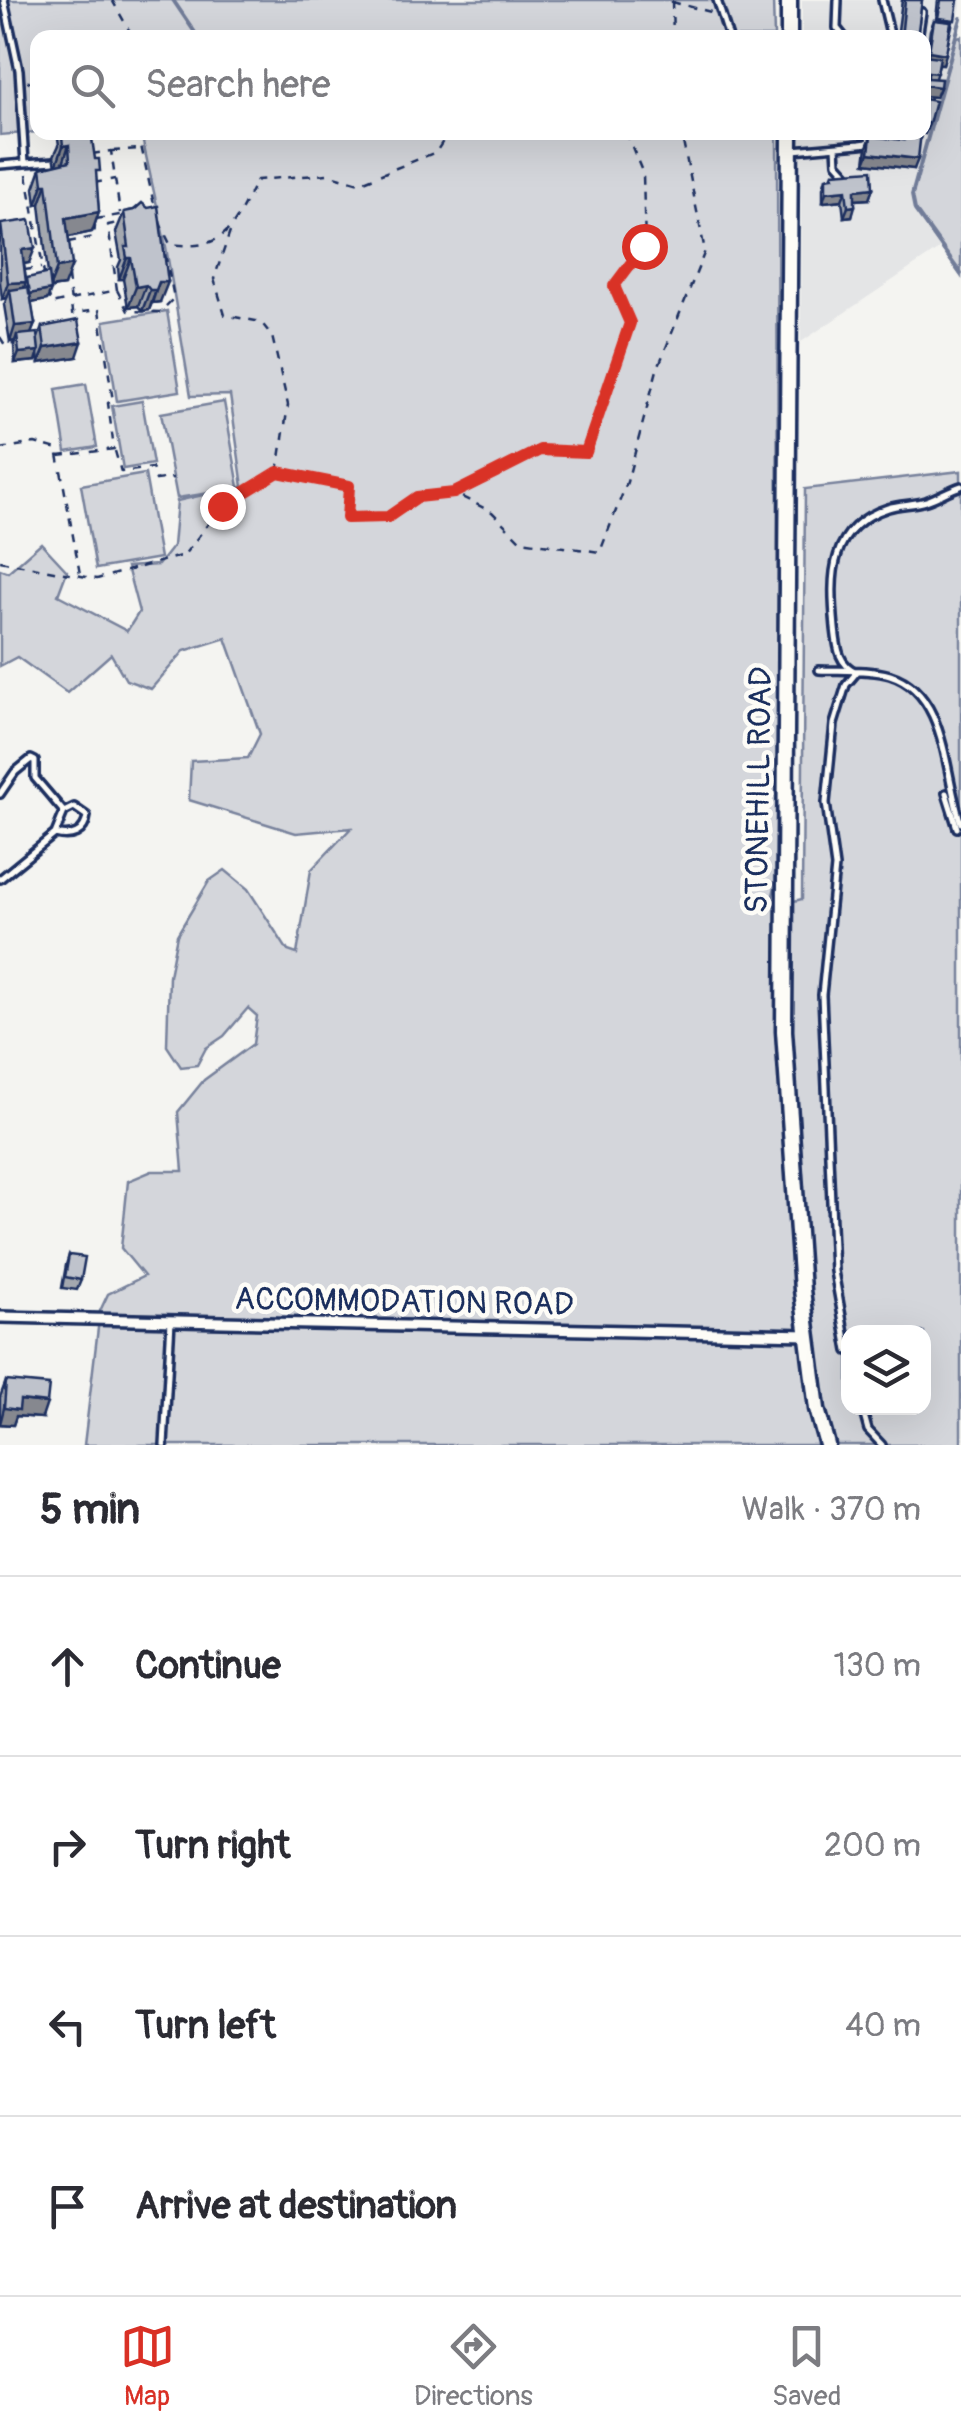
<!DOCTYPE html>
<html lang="en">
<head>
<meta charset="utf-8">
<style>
	body { margin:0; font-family:Pangolin,sans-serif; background:#f7f7f7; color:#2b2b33 }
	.controls { position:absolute; right:30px; bottom:30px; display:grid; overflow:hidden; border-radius:20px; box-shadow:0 10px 40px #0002 }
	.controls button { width:90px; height:90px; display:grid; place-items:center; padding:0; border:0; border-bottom:2px solid #e1e1e2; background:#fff; color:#2b2b33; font:50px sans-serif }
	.stop { position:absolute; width:30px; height:30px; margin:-22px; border:8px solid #d93025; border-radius:50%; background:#fff }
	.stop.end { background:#d93025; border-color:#fff; box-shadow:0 2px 10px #0008 }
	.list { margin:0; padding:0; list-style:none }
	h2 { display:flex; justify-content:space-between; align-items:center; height:130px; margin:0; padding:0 40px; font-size:42px }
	h2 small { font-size:32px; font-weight:400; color:#7c7c81 }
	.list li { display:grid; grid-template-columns:65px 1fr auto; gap:30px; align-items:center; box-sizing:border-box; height:180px; padding:0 40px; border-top:2px solid #e1e1e2 }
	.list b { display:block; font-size:38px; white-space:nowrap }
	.list em { font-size:32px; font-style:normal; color:#7c7c81 }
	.icon { flex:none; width:55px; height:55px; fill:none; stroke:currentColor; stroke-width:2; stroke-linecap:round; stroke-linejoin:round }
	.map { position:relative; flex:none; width:961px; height:1445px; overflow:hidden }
	.search { position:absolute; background:#fff; box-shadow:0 10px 40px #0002; left:30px; right:30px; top:30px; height:110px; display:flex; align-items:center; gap:25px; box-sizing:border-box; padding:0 35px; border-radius:20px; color:#7c7c81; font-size:38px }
	.sheet { height:850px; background:#fff }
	nav { display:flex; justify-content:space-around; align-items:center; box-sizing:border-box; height:140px; border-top:2px solid #e1e1e2; background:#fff; font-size:28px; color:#7c7c81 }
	nav a { display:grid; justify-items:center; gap:5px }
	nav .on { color:#d93025 }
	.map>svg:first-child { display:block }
	.built { fill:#e4e5e6 }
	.green { fill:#d4d6db; stroke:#78829c; stroke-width:2.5; fill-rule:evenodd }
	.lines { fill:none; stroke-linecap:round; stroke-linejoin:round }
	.stream { stroke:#717c98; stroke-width:4 }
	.lane-casing { stroke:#1b2f5e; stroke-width:12 }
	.street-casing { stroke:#1b2f5e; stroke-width:16 }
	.secondary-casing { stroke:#1b2f5e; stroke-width:21 }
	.path { stroke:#1b2f5e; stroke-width:2.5; stroke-dasharray:8 8; stroke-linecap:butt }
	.lane { stroke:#fdfcf7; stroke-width:5 }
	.street { stroke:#fdfcf7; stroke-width:9 }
	.secondary { stroke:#fdfcf7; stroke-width:14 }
	.wall { fill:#a4a8af; stroke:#1b2f5e; stroke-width:2.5 }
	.shaded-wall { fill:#86888f; stroke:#1b2f5e; stroke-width:2.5 }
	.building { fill:#bfc3cc; stroke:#1b2f5e; stroke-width:2.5 }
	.route { stroke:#d93025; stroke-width:12 }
	.labels { text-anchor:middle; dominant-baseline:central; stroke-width:9; stroke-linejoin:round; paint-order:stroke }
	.street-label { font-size:32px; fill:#1b2f5e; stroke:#fdfcf7 }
</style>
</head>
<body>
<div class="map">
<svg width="961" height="1445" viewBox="0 0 961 1445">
	<rect width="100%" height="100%" fill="#f4f4f1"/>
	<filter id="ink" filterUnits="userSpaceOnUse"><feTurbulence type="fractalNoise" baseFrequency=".01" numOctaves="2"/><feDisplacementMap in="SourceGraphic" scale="20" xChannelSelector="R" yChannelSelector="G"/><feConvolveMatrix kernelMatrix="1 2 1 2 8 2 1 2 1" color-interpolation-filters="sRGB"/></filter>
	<g filter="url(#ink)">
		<!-- built -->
		<path class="built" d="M802,0H961V5L956,37L912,195L915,210L942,247L801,342V133L924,132V38L802,37Z"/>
		<!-- green -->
		<path class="green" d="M0,0H773L774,37L38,38L37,132L0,135Z
			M961,36V276L915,210L912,195L956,37Z
			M141,133H777L778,653L775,887L770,907L802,899L805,489L961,471V1445H84L100,1311L108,1294L144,1276L121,1248L128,1181L152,1171H183L178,1112L204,1080L253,1044L257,1016L248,1008L224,1036L206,1048L197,1065L181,1067L167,1046L169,976L177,935L209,881L225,870L248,889L288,951L297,954L311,870L351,828L296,833L189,800L191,761L248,758L260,734L226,638L184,651L151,689L126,680L111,654L67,693L17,657L0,666V569L8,572L41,543L67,571L58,595L127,631L139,612L127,567L158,565L173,546L177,501L216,492L177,498L161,413L224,402L239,487H243L230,395L191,396L166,247ZM848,1332H924V1408H848Z
			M167,311L180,391L117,401L104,321Z
			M86,384L97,447L66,452L56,389Z
			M142,401L153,464L123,469L112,406Z
			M145,474L160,558L96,569L81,485Z"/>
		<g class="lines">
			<!-- stream -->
			<path class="stream" d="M173,0L196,34
				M961,18L912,195L915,210L961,274"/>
			<!-- lane casing -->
			<g class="lane-casing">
				<path id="lane" d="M717,0L729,38
					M838,0L837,28L845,38
					M882,0L891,38
					M918,38L922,12
					M836,147L837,163L847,174
					M793,150L860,144L868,143L873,132
					M25,163L55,161
					M0,165L25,163L19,70L4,0
					M819,670C842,671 868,669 890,675C948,693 944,776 961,823
					M946,793L957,828
					M0,794L15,772L31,759L35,761V778L64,812
					M74,807L87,816C85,834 71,838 55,834L64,812Z
					M0,879L55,834
					M848,1351L834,1271L822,995L835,867L826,803L834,724L846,685L857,672C838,665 837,646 835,628C830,575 829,527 888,508C900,504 913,505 926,501C938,497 949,490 961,486
					M862,1408L868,1430L882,1445
					M164,1445L171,1321"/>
			</g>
			<!-- street casing -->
			<g class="street-casing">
				<path id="street" d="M0,1317L808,1335"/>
			</g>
			<!-- secondary casing -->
			<g class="secondary-casing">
				<path id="secondary" d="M789,0V38
					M790,132L784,1031L802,1290L817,1409L827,1445"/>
			</g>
			<!-- path -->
			<path class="path" d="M112,0L129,30L128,38
				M672,1L673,38
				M672,2L711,12
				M27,82L38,81
				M138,132L155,209
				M626,132L643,174L645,247L614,286L630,323L586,452L540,450L454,493L492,512L521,541L600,552L627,482L657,370L705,251L681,132
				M112,151L139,149
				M92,154L111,151L120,213
				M27,174L44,274
				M94,183L115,179
				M96,219L120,215L121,222
				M159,221L170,244C228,252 233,225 257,180L328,174L359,183L436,152L449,132
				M230,232L214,279L225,315L261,322L272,336L288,405L278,472
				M68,242L94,237L95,226
				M24,270L41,268
				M68,276L73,322
				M117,290L108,225L122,222
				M48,292L51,304L117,290L128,311L160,312L174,298L163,244
				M0,337L5,345L14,344
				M0,449L35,443L57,449L80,574
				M115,451L121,472L152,468L156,480L173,478
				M59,456L114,449L108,403L113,401L99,310L74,313
				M0,561L97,579L184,555L222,506L278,472L349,486L347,518L388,517L417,497L453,493"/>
			<!-- lane -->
			<use href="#lane" class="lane"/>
			<!-- street -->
			<use href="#street" class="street"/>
			<!-- secondary -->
			<use href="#secondary" class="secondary"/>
		</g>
		<!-- wall -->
		<path class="wall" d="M902,0H922L917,38H897Z
			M938,0H958L943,64H939L935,78L940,87L936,97L924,96V55H927L930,30L934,20H936Z
			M924,99L929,124L925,134L921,133L914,169L865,163L867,147L871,136L902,140L903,132H924Z
			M60,132H91L99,212L92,232L68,237L64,286L51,288L47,300L31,303L35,324L31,333L38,338L42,327L77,357L39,363L38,354L36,361L15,363L14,345L15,341L10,342L4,305L7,298L2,299L0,282V225L29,263L24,264L26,281L48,274L40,204L36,205L34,188L41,168L56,165L54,156L59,145L58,138Z
			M833,173L873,188L869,199L855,200L852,216L844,217L842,200L823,202V188L826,178L831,177Z
			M134,210L160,302L152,303L149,310L142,311L138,306L128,307L123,279H119L118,267L121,260L116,232L124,212Z
			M69,1255L81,1280L77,1290L62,1288L66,1265Z
			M6,1381L42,1418L16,1416L13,1425L0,1424V1397Z"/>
		<!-- shaded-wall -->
		<path class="shaded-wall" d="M929,51L946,54L943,64L926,62Z
			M924,85L940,87L936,97L924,96Z
			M69,145L62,166H56L63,146Z
			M869,153L918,159L914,169L865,163Z
			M43,184H47L40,204L36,205Z
			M873,188L869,199L851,200L855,190Z
			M846,190L842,200L823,202L826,192Z
			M855,206L852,216L844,217L848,207Z
			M99,212L92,232L59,239L66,218Z
			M35,248L29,263L17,265L22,250Z
			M127,258H131L123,279H119Z
			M72,265L64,286L49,288L57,268Z
			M26,282L21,297L10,290L7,298L2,299L8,283Z
			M159,282H168L160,302L152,303Z
			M146,285L138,306L128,307L136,287Z
			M51,290L47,300L26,304L29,294Z
			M150,290H156L149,310L142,311Z
			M35,324L29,339L17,335L15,341L10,342L15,326Z
			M82,342L77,357L39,363L45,348Z
			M39,351L36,361L15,363L19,353Z
			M20,1400L47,1403L42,1418L16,1416L13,1425L0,1424L4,1408Z"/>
		<!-- building -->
		<path class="building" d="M905,0H922L917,38H901Z
			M941,0H958L955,20L938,18Z
			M934,20L951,22L946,54L929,51Z
			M924,55L940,57L937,73L928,72V78L941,79L940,87L924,85Z
			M924,99L935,101L929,124L924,122Z
			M67,132H91L95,159H99L100,171H96L99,212L66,218L72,265L57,268L47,184H43L41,168L70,161L69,145L63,146L62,136L67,134Z
			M905,132H921L918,159L869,153L871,136L904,140Z
			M872,170L873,188L855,190V206L848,207L846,190L826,192V178L833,177V173Z
			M142,203L148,208L158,206L168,282H159L156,290H150L146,285L136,287L131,258H127L125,247H129L124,212L134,210Z
			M30,220L35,248L22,250L26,282L8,283L1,224Z
			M49,273L51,290L29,294L27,278Z
			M29,287L35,324L15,326L10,290Z
			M78,320L82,342L45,348L42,327Z
			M37,333L39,351L19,353L17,335Z
			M69,1255L85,1257L81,1280L65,1277Z
			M6,1381L49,1385L47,1403L20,1400L19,1410L4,1408Z"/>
	</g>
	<g class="lines" filter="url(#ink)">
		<!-- route -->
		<path class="route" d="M222,506L278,472L349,486L347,518L388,517L417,497L454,493L540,450L586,452L630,323L614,286L644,246"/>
	</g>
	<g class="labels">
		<!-- street labels -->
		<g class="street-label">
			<text transform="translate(759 790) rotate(-89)">STONEHILL ROAD</text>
			<text transform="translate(404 1302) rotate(1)">ACCOMMODATION ROAD</text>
		</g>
	</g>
</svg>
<div class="controls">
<button><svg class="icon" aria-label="layers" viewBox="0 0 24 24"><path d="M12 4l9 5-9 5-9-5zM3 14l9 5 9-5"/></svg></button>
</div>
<div class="stop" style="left:644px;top:246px"></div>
<div class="stop end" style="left:222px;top:506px"></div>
<div class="search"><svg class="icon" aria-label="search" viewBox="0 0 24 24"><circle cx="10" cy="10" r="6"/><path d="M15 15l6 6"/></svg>Search here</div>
</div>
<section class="sheet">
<h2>5 min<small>Walk · 370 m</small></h2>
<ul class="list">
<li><svg class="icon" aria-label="ahead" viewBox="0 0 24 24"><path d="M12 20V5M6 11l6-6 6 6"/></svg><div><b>Continue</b></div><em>130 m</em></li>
<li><svg class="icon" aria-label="right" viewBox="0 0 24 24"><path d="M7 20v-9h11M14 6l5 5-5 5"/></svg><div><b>Turn right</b></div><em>200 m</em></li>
<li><svg class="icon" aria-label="left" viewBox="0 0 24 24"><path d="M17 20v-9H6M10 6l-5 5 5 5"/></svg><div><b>Turn left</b></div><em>40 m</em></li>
<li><svg class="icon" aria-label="arrive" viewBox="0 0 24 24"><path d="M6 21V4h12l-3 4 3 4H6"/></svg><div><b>Arrive at destination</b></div></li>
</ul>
</section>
<nav>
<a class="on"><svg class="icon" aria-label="map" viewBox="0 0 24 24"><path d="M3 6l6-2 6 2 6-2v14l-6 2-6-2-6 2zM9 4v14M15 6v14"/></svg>Map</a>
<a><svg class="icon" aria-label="directions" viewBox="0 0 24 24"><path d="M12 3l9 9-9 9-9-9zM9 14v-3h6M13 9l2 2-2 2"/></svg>Directions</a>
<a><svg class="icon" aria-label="saved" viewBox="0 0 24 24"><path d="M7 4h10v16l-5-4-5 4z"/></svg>Saved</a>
</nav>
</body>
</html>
